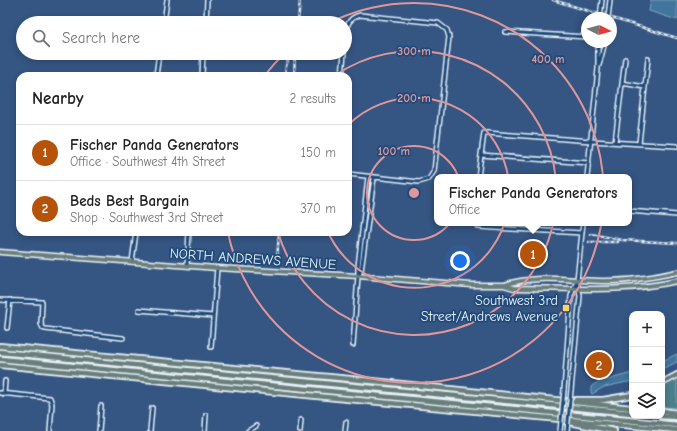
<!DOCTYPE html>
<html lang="en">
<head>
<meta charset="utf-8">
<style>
	body { margin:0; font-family:"Comic Neue",sans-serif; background:#f2f2f2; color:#222 }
	.controls { position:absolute; right:12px; bottom:12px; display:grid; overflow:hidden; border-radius:8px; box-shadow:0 2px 6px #0003 }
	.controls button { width:36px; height:36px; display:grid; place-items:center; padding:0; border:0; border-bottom:1px solid #e0e0e0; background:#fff; color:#222; font:20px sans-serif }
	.compass { position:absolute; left:581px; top:12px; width:36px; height:36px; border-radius:50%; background:#fff; box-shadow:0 2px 6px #0003; rotate:96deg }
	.you { position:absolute; left:460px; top:261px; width:14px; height:14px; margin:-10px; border:3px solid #fff; border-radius:50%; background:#1a73e8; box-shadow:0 0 0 6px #1a73e833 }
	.badge { display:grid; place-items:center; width:26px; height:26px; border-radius:50%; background:#b45309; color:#fff; font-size:13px; font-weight:700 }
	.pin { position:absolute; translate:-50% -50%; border:2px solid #fff; box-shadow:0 1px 4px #0006 }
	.popup { position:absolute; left:434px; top:174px; width:198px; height:52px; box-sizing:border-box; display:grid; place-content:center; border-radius:8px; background:#fff; filter:drop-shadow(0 1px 3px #0005); font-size:13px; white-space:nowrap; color:#767676 }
	.popup b { font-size:15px; color:#222 }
	.popup::after { content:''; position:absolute; left:50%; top:100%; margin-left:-8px; border:8px solid transparent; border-top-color:#fff }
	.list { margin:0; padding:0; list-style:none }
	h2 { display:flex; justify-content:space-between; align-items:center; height:52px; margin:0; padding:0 16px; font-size:17px }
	h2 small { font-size:13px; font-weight:400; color:#767676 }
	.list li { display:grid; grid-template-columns:26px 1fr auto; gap:12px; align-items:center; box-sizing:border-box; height:56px; padding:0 16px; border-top:1px solid #e0e0e0 }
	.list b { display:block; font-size:15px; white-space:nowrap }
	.list p { margin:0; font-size:13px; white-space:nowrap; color:#767676 }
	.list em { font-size:13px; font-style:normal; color:#767676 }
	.icon { flex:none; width:22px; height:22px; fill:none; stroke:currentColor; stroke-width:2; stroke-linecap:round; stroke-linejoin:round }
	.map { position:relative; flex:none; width:677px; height:431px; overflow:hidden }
	.search { position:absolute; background:#fff; box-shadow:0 2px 6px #0003; left:16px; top:16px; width:336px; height:44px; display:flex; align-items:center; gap:10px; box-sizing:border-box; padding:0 14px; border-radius:22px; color:#767676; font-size:15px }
	.panel { position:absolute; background:#fff; box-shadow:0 2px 6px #0003; left:16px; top:72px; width:336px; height:164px; border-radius:12px }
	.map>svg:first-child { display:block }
	.green { fill:#4c7f8b; stroke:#9ab8c2 }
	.water { fill:#40759d; stroke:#83a7c1 }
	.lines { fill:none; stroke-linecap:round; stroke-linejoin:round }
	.minor-casing { stroke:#e8f1f8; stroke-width:6 }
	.major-casing { stroke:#e8f1f8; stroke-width:7 }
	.highway-casing { stroke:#e8f1f8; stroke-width:8 }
	.minor { stroke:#1f4a7a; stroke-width:3 }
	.major { stroke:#6b7f7c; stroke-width:4 }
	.highway { stroke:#6b7f7c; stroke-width:4.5 }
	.rail-casing { stroke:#e8f1f8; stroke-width:2.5 }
	.rail { stroke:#1f4a7a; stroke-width:1; stroke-dasharray:3; stroke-linecap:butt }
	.minor-bridge-casing { stroke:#e8f1f8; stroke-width:6; stroke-linecap:butt }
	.minor-bridge { stroke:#1f4a7a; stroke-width:3 }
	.ring { fill:none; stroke:#e0979a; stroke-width:2 }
	.poi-dot { fill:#ffd166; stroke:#1f4a7a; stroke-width:1.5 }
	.labels { text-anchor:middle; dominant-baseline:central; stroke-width:3.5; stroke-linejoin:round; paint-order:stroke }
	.street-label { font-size:14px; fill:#e8f1f8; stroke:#1f4a7a }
	.poi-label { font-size:14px; fill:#e8f1f8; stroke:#1f4a7a; text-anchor:end }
	.centre { fill:#e0979a; stroke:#1f4a7a; stroke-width:2 }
	.ring-label { font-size:12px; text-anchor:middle; font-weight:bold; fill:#e0979a; stroke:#1f4a7a; stroke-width:3.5; stroke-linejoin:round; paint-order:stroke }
</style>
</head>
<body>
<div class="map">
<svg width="677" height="431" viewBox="0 0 677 431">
	<rect width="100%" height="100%" fill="#355582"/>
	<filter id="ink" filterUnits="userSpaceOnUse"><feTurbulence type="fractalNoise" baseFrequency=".025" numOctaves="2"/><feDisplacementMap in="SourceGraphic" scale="8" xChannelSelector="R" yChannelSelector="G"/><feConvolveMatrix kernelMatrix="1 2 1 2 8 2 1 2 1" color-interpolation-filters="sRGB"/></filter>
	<g filter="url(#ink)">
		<!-- green -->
		<path class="green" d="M677,378V408L662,407V385Z"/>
		<!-- water -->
		<path class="water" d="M651,0H677V20L649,11Z
			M677,354V362L662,369V361Z
			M632,373V381L604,387L592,394L591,392V387L596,383Z"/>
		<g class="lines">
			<!-- minor casing -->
			<g class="minor-casing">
				<path id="minor" d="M600,18L602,0
					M608,18L610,0
					M164,23L167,0
					M206,23L207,0
					M505,32L587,37
					M345,42C346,30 346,18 360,15L438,23L447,30L449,37L434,171L429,179L419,182L348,174
					M599,65L605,42
					M156,76L159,53
					M202,76L203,53
					M342,76L344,53
					M622,83L645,87
					M615,142L625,59
					M639,143L648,59
					M481,155L589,163
					M478,177L484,133H487L591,141L677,146
					M587,177L598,69V42
					M629,211L677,215
					M475,223L478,227L582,233
					M132,262L136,232
					M187,266L189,232
					M358,276L361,271L374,178
					M0,300L42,302L41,324L43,328L45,329L123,338
					M139,310L213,316
					M7,328L10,300
					M353,345L358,276V267L368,177
					M211,347L217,268
					M564,390L571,296L577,280L583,223
					M571,390L580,296L577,282
					M0,393L50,398L52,404L50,431
					M4,394L5,381
					M99,431L101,406
					M150,431L152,408
					M205,431L206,415
					M248,431L256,426
					M300,431L301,420
					M345,431L346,422"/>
			</g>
			<!-- major casing -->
			<g class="major-casing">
				<path id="major" d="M0,252L217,268L358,276L471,285H504L514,288C569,288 624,293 677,281
					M505,285C533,274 576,281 606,281C630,281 654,277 677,272"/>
			</g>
			<!-- highway casing -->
			<g class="highway-casing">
				<path id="highway" d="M0,346L383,382L632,408
					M0,352L632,413
					M0,359L677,425
					M0,365L347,399L677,430
					M662,383L677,375
					M576,400H603L632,395
					M662,411L677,413
					M662,416L677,417
					M564,421L614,431"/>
			</g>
			<!-- minor -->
			<use href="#minor" class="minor"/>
			<!-- major -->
			<use href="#major" class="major"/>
			<!-- highway -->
			<use href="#highway" class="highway"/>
			<!-- rail casing -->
			<g class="rail-casing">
				<path id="rail" d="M553,0L677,38
					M298,23L300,0
					M285,76L286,66L291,53
					M294,76L295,53
					M591,234L622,240L677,243
					M589,242H618
					M277,260L279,232"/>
			</g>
			<!-- rail -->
			<use href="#rail" class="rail"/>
			<!-- minor-bridge casing -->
			<g class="minor-bridge-casing">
				<path id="minor-bridge" d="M560,431L564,390
					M567,431L571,390"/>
			</g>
			<!-- minor-bridge -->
			<use href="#minor-bridge" class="minor-bridge"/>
		</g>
	</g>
	<!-- distance rings -->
	<g class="ring">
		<circle cx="414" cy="193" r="47"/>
		<path d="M348 125A95 95 0 1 1 328 232"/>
		<path d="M334 76A142 142 0 1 1 278 232"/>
		<path d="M265 75A190 190 0 0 1 284 54M329 23A190 190 0 1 1 228 233"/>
	</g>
	<!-- markers -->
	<rect class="poi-dot" x="562" y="304" width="8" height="8" rx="2"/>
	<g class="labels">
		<!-- street labels -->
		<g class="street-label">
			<text transform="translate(253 259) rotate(4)">NORTH ANDREWS AVENUE</text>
		</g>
		<!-- poi labels -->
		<g class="poi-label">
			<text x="558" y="300">Southwest 3rd<tspan x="558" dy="16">Street/Andrews Avenue</tspan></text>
		</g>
	</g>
	<circle cx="414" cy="193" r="6" class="centre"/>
	<g class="ring-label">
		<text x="414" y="55">300 m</text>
		<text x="548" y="63">400 m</text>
		<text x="414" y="102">200 m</text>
		<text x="394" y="155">100 m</text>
	</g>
</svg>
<div class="controls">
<button>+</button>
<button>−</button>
<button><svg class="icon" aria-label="layers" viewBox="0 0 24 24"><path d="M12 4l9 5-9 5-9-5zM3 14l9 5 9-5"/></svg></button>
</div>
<svg class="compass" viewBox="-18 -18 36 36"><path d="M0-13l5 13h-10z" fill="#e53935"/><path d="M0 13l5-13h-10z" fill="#767676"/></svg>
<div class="you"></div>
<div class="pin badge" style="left:533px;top:254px">1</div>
<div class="popup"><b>Fischer Panda Generators</b>Office</div>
<div class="pin badge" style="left:599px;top:365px">2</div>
<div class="search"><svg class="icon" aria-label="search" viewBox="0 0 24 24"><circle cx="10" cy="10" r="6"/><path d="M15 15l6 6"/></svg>Search here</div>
<section class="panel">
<h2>Nearby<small>2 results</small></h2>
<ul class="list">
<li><span class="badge">1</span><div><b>Fischer Panda Generators</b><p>Office · Southwest 4th Street</p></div><em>150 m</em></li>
<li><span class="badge">2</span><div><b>Beds Best Bargain</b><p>Shop · Southwest 3rd Street</p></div><em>370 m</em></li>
</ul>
</section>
</div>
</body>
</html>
